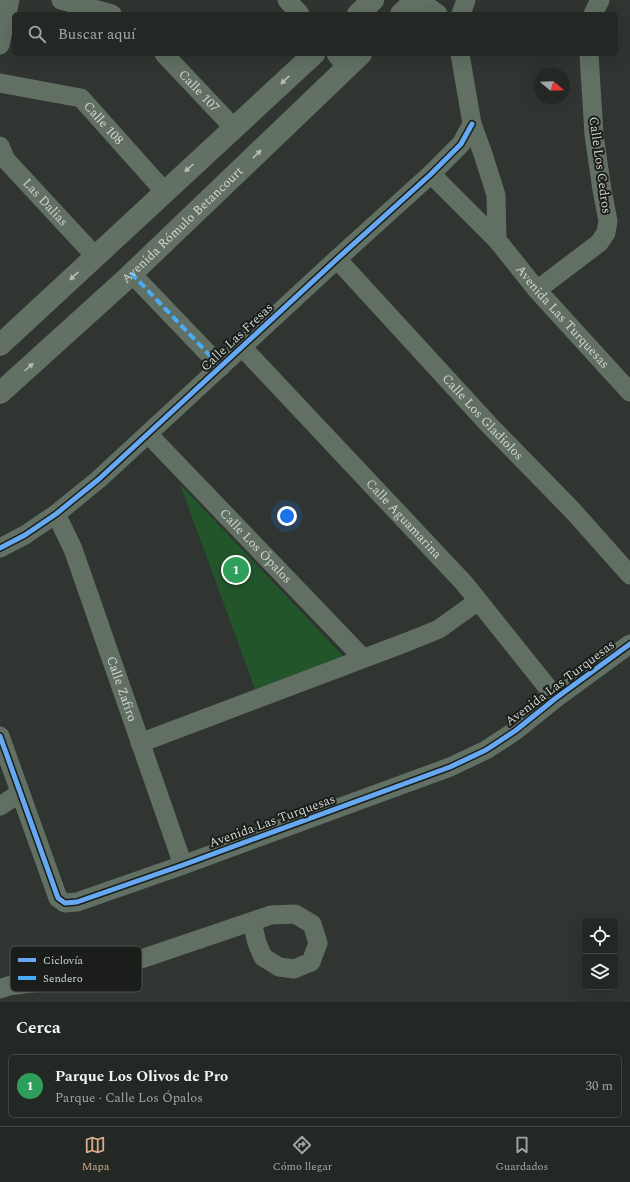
<!DOCTYPE html>
<html lang="es">
<head>
<meta charset="utf-8">
<style>
	body { margin:0; font-family:Spectral,serif; background:#303432; color:#f1f3f6 }
	.controls { position:absolute; right:12px; bottom:12px; display:grid; overflow:hidden; border-radius:6px; box-shadow:0 4px 16px #0002 }
	.controls button { width:36px; height:36px; display:grid; place-items:center; padding:0; border:0; border-bottom:1px solid #414442; background:#242825; color:#f1f3f6; font:20px sans-serif }
	.compass { position:absolute; left:534px; top:68px; width:36px; height:36px; border-radius:50%; background:#242825; box-shadow:0 4px 16px #0002; rotate:109deg }
	.you { position:absolute; left:287px; top:516px; width:14px; height:14px; margin:-10px; border:3px solid #fff; border-radius:50%; background:#1a73e8; box-shadow:0 0 0 6px #1a73e833 }
	.badge { display:grid; place-items:center; width:26px; height:26px; border-radius:50%; background:#d6ab8b; color:#fff; font-size:13px; font-weight:700 }
	.pin { position:absolute; translate:-50% -50%; border:2px solid #fff; box-shadow:0 1px 4px #0006 }
	.list { margin:0; padding:0; list-style:none }
	h2 { display:flex; justify-content:space-between; align-items:center; height:52px; margin:0; padding:0 16px; font-size:17px }
	h2 small { font-size:13px; font-weight:400; color:#a3a6a7 }
	.list li { display:grid; grid-template-columns:26px 1fr auto; gap:12px; align-items:center; box-sizing:border-box; height:64px; margin:0 8px 8px; padding:0 8px; border:1px solid #414442; border-radius:6px }
	.list b { display:block; font-size:15px; white-space:nowrap }
	.list p { margin:0; font-size:13px; white-space:nowrap; color:#a3a6a7 }
	.list em { font-size:13px; font-style:normal; color:#a3a6a7 }
	.icon { flex:none; width:22px; height:22px; fill:none; stroke:currentColor; stroke-width:2; stroke-linecap:round; stroke-linejoin:round }
	.map { position:relative; flex:none; width:630px; height:1002px; overflow:hidden }
	.search { position:absolute; background:#242825; box-shadow:0 4px 16px #0002; left:12px; right:12px; top:12px; height:44px; display:flex; align-items:center; gap:10px; box-sizing:border-box; padding:0 14px; border-radius:6px; color:#a3a6a7; font-size:15px }
	.sheet { height:124px; background:#242825 }
	nav { display:flex; justify-content:space-around; align-items:center; box-sizing:border-box; height:56px; border-top:1px solid #414442; background:#242825; font-size:11px; color:#a3a6a7 }
	nav a { display:grid; justify-items:center; gap:2px }
	nav .on { color:#d6ab8b }
	.map>svg:first-child { display:block }
	.green { fill:#22562a }
	.lines { fill:none; stroke-linecap:round; stroke-linejoin:round }
	.street { stroke:#627063; stroke-width:19 }
	.secondary { stroke:#637164; stroke-width:22 }
	.quiet { stroke:#46acf6; stroke-width:4; stroke-dasharray:8 4; stroke-linecap:butt }
	.cycleway-casing { stroke:#1a1d1a; stroke-width:8 }
	.cycleway { stroke:#66a8f1; stroke-width:5 }
	.oneway { fill:#b5bcb5 }
	.labels { text-anchor:middle; dominant-baseline:central; stroke-width:4; stroke-linejoin:round; paint-order:stroke }
	.street-label { font-size:13px; fill:#d0d5d0; stroke:#1a1d1a }
	.key { fill:#1a1d1a; stroke:#515451; stroke-width:1 }
	.key-label { font-size:11px; fill:#d0d5d0 }
</style>
</head>
<body>
<div class="map">
<svg width="630" height="1002" viewBox="0 0 630 1002">
	<rect width="100%" height="100%" fill="#303531"/>
	<!-- green -->
	<path class="green" d="M180,484L343,656L255,689Z"/>
	<g class="lines">
		<!-- street -->
		<g class="street">
			<path d="M61,0L112,14"/>
			<path d="M287,0L300,14"/>
			<path d="M412,4L427,6L438,14"/>
			<path d="M461,14L466,0"/>
			<path d="M593,14L600,0"/>
			<path d="M0,45L10,0"/>
			<path id="s1" d="M164,54L234,128"/>
			<path d="M336,54L347,68"/>
			<path id="s2" d="M460,54L472,124L483,154L496,195L497,240L537,290L630,392"/>
			<path id="s3" d="M0,83L81,98L164,191"/>
			<path id="s4" d="M0,146L6,160L95,256"/>
			<path d="M431,174L497,240"/>
			<path id="s5" d="M337,259L491,427L573,511L630,575"/>
			<path d="M131,273L221,367"/>
			<path d="M537,290L599,243L606,233L608,221L602,190L594,135L589,54"/>
			<path id="s6" d="M242,347L464,583L556,698"/>
			<path id="s7" d="M149,435L363,658"/>
			<path id="s8" d="M56,514L73,549L183,865"/>
			<path d="M0,548L25,535L56,514L99,479L337,259L431,174L461,144L472,124"/>
			<path d="M0,736L58,898L65,903L77,902L183,865L450,767L486,750L515,731L556,698L630,644"/>
			<path d="M140,743L407,642L439,629L478,601"/>
			<path d="M0,806L20,793"/>
			<path d="M0,989L8,986L94,975L271,915L295,914L312,924L318,943L311,962L294,969L279,967L263,957L257,943L252,922"/>
		</g>
		<!-- secondary -->
		<g class="secondary">
			<path d="M358,14L373,0"/>
			<path d="M401,14L416,0"/>
			<path d="M0,345L314,54"/>
			<path id="s9" d="M0,393L125,280L361,54"/>
		</g>
		<!-- quiet -->
		<path class="quiet" d="M131,273L221,367"/>
		<!-- cycleway casing -->
		<g class="cycleway-casing">
			<path id="cycleway" d="M0,548L25,535L56,514L99,479L337,259L431,174L461,144L472,124
				M0,736L58,898L65,903L77,902L183,865L450,767L486,750L515,731L556,698L630,644"/>
		</g>
		<!-- cycleway -->
		<use href="#cycleway" class="cycleway"/>
	</g>
	<!-- one-way arrows -->
	<defs><path id="oneway-solid" d="M-6-.8H1V-3.2L6.5 0L1 3.2V.8H-6Z"/></defs>
	<g class="oneway">
		<use href="#oneway-solid" transform="translate(285 80) rotate(137)"/>
		<use href="#oneway-solid" transform="translate(257 154) rotate(-44)"/>
		<use href="#oneway-solid" transform="translate(189 168) rotate(138)"/>
		<use href="#oneway-solid" transform="translate(74 276) rotate(137)"/>
		<use href="#oneway-solid" transform="translate(29 367) rotate(-42)"/>
	</g>
	<g class="labels">
		<!-- street labels -->
		<g class="street-label">
			<text stroke="none"><textPath href="#s1" startOffset="51">Calle 107</textPath></text>
			<text stroke="none"><textPath href="#s3" startOffset="116">Calle 108</textPath></text>
			<text transform="translate(600 165) rotate(82)">Calle Los Cedros</text>
			<text stroke="none"><textPath href="#s4" startOffset="73">Las Dalias</textPath></text>
			<text stroke="none"><textPath href="#s9" startOffset="248">Avenida Rómulo Betancourt</textPath></text>
			<text stroke="none"><textPath href="#s2" startOffset="292">Avenida Las Turquesas</textPath></text>
			<text transform="translate(237 337) rotate(-43)">Calle Las Fresas</text>
			<text stroke="none"><textPath href="#s5" startOffset="215">Calle Los Gladiolos</textPath></text>
			<text stroke="none"><textPath href="#s6" startOffset="236">Calle Aguamarina</textPath></text>
			<text stroke="none"><textPath href="#s7" startOffset="154">Calle Los Ópalos</textPath></text>
			<text transform="translate(560 683) rotate(-37)">Avenida Las Turquesas</text>
			<text stroke="none"><textPath href="#s8" startOffset="187">Calle Zafiro</textPath></text>
			<text transform="translate(272 821) rotate(-20)">Avenida Las Turquesas</text>
		</g>
	</g>
	<!-- legend -->
	<rect x="10" y="946" width="132" height="46" rx="6" class="key"/>
	<rect x="18" y="958" width="18" height="4" fill="#66a8f1"/>
	<rect x="18" y="976" width="18" height="4" fill="#46acf6"/>
	<g class="key-label">
		<text x="43" y="964">Ciclovía</text>
		<text x="43" y="982">Sendero</text>
	</g>
</svg>
<div class="controls">
<button><svg class="icon" aria-label="locate" viewBox="0 0 24 24"><circle cx="12" cy="12" r="6"/><path d="M12 2v4M12 18v4M2 12h4M18 12h4"/></svg></button>
<button><svg class="icon" aria-label="layers" viewBox="0 0 24 24"><path d="M12 4l9 5-9 5-9-5zM3 14l9 5 9-5"/></svg></button>
</div>
<svg class="compass" viewBox="-18 -18 36 36"><path d="M0-13l5 13h-10z" fill="#e53935"/><path d="M0 13l5-13h-10z" fill="#a3a6a7"/></svg>
<div class="you"></div>
<div class="pin badge" style="left:236px;top:570px;background:#2e9e5b">1</div>
<div class="search"><svg class="icon" aria-label="search" viewBox="0 0 24 24"><circle cx="10" cy="10" r="6"/><path d="M15 15l6 6"/></svg>Buscar aquí</div>
</div>
<section class="sheet">
<h2>Cerca<small></small></h2>
<ul class="list">
<li><span class="badge" style="background:#2e9e5b">1</span><div><b>Parque Los Olivos de Pro</b><p>Parque · Calle Los Ópalos</p></div><em>30 m</em></li>
</ul>
</section>
<nav>
<a class="on"><svg class="icon" aria-label="map" viewBox="0 0 24 24"><path d="M3 6l6-2 6 2 6-2v14l-6 2-6-2-6 2zM9 4v14M15 6v14"/></svg>Mapa</a>
<a><svg class="icon" aria-label="directions" viewBox="0 0 24 24"><path d="M12 3l9 9-9 9-9-9zM9 14v-3h6M13 9l2 2-2 2"/></svg>Cómo llegar</a>
<a><svg class="icon" aria-label="saved" viewBox="0 0 24 24"><path d="M7 4h10v16l-5-4-5 4z"/></svg>Guardados</a>
</nav>
</body>
</html>
